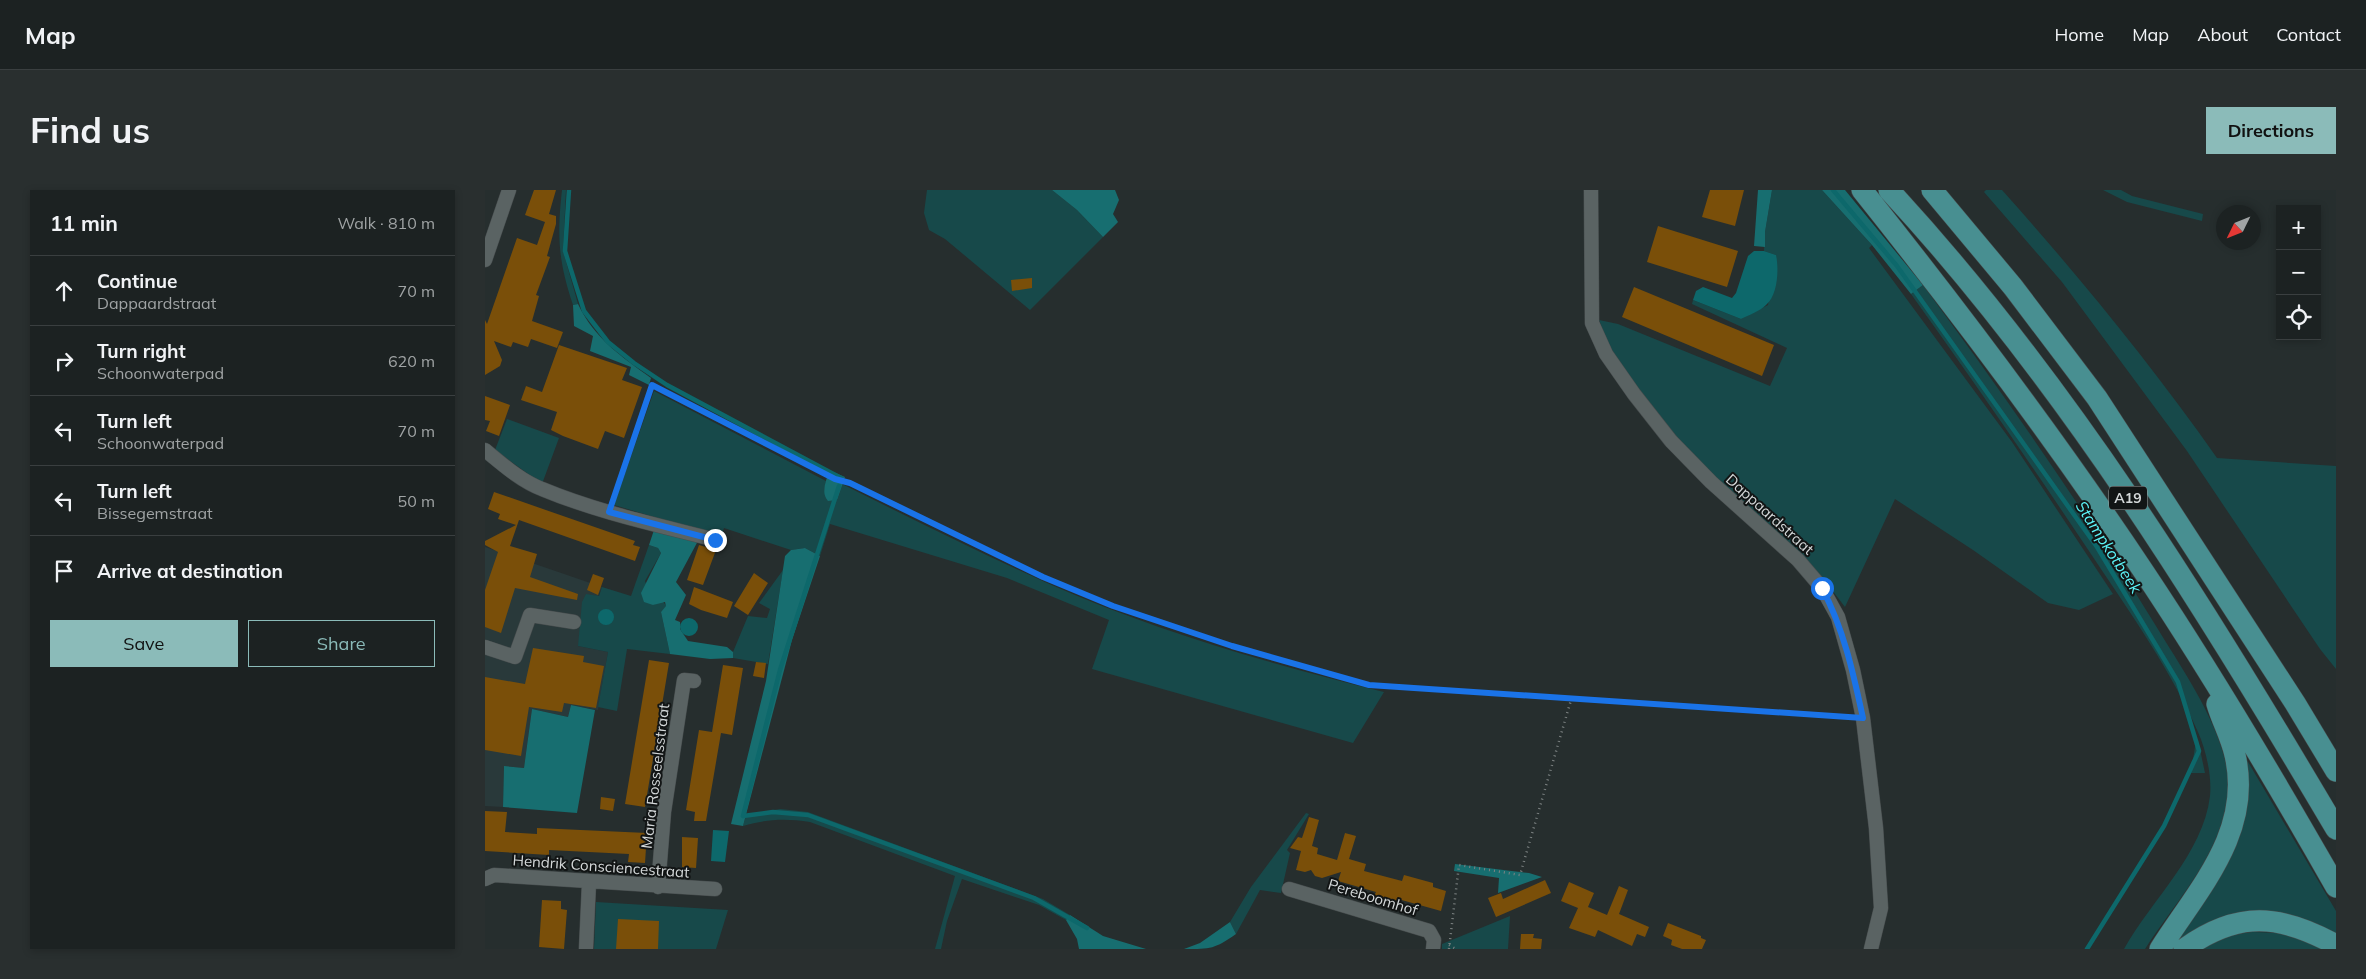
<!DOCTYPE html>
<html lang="en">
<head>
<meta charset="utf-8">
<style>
	body { margin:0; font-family:Mulish,sans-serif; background:#292f2f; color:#f1f3f6 }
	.controls { position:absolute; right:15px; top:15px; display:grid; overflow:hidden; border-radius:0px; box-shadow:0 2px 8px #0003 }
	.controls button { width:45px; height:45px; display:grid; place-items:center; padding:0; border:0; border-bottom:1px solid #3a3f40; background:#1c2222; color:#f1f3f6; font:25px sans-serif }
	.compass { position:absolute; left:1731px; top:15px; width:45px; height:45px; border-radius:50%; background:#1c2222; box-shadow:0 2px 8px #0003; rotate:227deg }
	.stop { position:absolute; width:15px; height:15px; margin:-11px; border:4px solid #1a73e8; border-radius:50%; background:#fff }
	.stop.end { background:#1a73e8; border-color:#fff; box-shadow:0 1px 5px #0008 }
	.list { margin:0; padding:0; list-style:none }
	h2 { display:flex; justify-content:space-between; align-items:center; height:65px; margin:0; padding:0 20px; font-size:21px }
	h2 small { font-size:16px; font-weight:400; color:#a0a4a5 }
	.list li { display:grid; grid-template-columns:32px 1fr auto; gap:15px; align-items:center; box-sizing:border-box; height:70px; padding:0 20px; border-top:1px solid #3a3f40 }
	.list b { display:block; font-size:19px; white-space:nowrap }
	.list p { margin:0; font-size:16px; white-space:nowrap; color:#a0a4a5 }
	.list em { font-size:16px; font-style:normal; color:#a0a4a5 }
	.actions { display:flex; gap:10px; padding:15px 20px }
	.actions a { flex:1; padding:11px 0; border:1px solid #8bbbb9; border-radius:0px; text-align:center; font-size:18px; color:#8bbbb9 }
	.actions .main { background:#8bbbb9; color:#111 }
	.icon { flex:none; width:28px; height:28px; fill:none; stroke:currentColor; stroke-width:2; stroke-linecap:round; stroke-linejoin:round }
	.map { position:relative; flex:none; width:1851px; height:759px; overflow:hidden; border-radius:0px }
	header { display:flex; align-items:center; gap:30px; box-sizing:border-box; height:70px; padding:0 25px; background:#1c2222; border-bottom:1px solid #3a3f40 }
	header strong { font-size:24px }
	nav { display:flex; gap:28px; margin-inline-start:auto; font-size:18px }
	.intro { display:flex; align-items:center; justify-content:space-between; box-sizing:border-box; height:120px; padding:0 30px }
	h1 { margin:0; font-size:35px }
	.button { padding:12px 22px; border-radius:0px; background:#8bbbb9; color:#111; font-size:18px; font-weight:700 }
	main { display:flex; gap:30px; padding:0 30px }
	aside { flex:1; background:#1c2222; border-radius:0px; box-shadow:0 2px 8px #0003 }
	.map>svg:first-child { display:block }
	.built { fill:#29393a }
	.green { fill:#17494a }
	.forest { fill:#176e70 }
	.water { fill:#0d686b }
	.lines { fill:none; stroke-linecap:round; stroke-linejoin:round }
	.stream { stroke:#0d686b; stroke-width:4.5 }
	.building { fill:#7a4f09 }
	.minor-casing { stroke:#464c4d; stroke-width:15 }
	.highway-casing { stroke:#464c4d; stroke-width:22 }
	.path { stroke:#7e8484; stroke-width:2.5; stroke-dasharray:1 4; stroke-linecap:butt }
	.minor { stroke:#5a6363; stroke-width:14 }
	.highway { stroke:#488f91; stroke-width:21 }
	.route { stroke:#1a73e8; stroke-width:6 }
	.labels { text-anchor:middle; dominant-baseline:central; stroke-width:4; stroke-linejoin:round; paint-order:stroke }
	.shield { fill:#121515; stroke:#9a9e9e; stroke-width:1 }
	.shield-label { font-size:14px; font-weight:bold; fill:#d4d8d9 }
	.street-label { font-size:15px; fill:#d4d8d9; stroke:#121515 }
	.water-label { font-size:16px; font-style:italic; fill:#5cf3f7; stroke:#121515 }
</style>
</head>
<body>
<header>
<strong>Map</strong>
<nav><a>Home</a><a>Map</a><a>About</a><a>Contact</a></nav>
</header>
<div class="intro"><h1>Find us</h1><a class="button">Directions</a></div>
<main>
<aside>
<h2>11 min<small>Walk · 810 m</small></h2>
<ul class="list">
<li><svg class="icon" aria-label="ahead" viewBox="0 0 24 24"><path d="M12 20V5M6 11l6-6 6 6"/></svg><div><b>Continue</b><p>Dappaardstraat</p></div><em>70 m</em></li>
<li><svg class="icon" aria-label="right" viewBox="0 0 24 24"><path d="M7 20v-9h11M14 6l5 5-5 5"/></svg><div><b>Turn right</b><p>Schoonwaterpad</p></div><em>620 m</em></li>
<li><svg class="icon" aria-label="left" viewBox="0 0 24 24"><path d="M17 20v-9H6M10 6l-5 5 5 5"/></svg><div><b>Turn left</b><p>Schoonwaterpad</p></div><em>70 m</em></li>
<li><svg class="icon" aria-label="left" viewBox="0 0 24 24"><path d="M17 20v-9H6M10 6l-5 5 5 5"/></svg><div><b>Turn left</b><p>Bissegemstraat</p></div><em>50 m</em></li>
<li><svg class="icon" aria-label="arrive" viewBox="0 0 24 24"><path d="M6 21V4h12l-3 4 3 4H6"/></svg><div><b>Arrive at destination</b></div></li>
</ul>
<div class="actions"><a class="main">Save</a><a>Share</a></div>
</aside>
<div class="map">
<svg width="1851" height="759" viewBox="0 0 1851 759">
	<rect width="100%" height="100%" fill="#262e2e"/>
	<!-- built -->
	<path class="built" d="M0,357L117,397L93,456L123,462L113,520L86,515L83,527L47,519L39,578L19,576L18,617L0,616Z"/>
	<!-- green -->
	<path class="green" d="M77,0H81L78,61L93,114L88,115C73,70 72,46 77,0Z
		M442,0H567L592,20L618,47L545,120L460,49L444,40L439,23Z
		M1287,0H1337L1387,55L1384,58L1527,252L1628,404L1594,420L1563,413L1488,360L1410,309L1360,417L1337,387L1224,284L1175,230L1123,155L1114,130L1133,134L1285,196L1302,158L1207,114L1208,110L1256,129L1283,115L1291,65L1279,61L1280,42Z
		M1501,0H1517C1593,85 1666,174 1732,268L1851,276V479L1835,459L1702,261L1577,92L1499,2Z
		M1618,0H1636L1647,6L1718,24L1717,31L1642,12Z
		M1438,95C1520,206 1599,319 1671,436C1697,479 1746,548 1743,599C1739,662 1693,708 1660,759H1639C1667,709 1718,664 1725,606C1727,586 1721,560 1713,542C1687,482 1646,424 1610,370C1550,280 1489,192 1426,104Z
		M169,201L341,291L339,300L352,310L357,294C425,328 493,362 562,393C670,441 785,474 899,502L868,553L607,479L624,430L522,388L345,334L335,366L320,358L306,360L239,338L236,347L129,315Z
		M22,229L74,248L57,294L10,260Z
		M164,355L173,358L176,363L160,391L168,415L177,411L182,416L176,422L185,464L142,459L132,521L113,517L123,462L93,456L97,412L101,404L114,406L117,397L146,406Z
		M298,380L283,474L248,468V462L263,426L282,428L285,419L274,413Z
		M1711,550H1713L1720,583H1706Z
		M1756,560L1851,721V745L1821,731L1698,751L1687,759L1732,686Z
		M295,619L323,622L558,709L585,725L581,730L554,715L477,689L462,731L456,759H450L470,686L325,632C301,628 281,629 258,636L261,625Z
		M821,623L824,624L802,660L805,663L796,703L775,700L751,744L745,732L766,697Z
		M111,712L243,720L231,759H109Z
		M1025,726L1023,759H957V754Z
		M1767,742L1798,743L1838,759H1714L1745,745Z"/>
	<!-- forest -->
	<path class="forest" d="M567,0H630L634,10L628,24L633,32L618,47L592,20Z
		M1273,0H1287L1280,42V57L1269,56Z
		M1337,0H1360L1438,95L1426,104L1387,55Z
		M93,114C109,148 137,167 166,188L164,195L144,185L146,177L105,161L108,146L89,136L88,115Z
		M344,280L360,287L352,310L343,311C335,302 342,290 344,280Z
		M170,337L214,349L191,392L201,405L190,430L195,432V439L203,451L242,457L248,462V468L225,469L185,464L176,422L181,416L180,412L168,415L159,412L156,403L176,363L173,358L164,355Z
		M320,358L335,366L307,450L258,636L246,634L281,491L300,366L306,360Z
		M86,515L110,520L92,623L18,617L19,576L39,578L47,519L83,527Z
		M970,674L1044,683L1057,687L1013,703L1014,688L969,681Z
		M585,725L618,746L661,759H594L592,749L581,730Z
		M745,732L751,744C729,759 727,759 699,759L715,753Z"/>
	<!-- water -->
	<path class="water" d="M1269,61H1279L1291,65C1294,79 1293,105 1281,115C1275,121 1264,125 1256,129L1208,110L1211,101L1218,97L1247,108L1251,103L1263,66Z
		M113 427a8 8 0 1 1 16 0a8 8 0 1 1-16 0Z
		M195 437a9 9 0 1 1 18 0a9 9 0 1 1-18 0Z
		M228,640L244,641L240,672L226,671Z"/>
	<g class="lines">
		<!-- stream -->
		<path class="stream" d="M84,0L80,61L99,121L123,152L149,173L182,195L356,288
			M1348,0L1412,76L1612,357L1693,492L1714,561L1679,636L1602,759
			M354,296L295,480L258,626L288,622L323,625L549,708L602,738"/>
	</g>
	<!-- building -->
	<path class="building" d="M49,0H71L64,24L71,26V34L62,66L65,67L51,105L54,106L47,131L78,142L72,158L46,149L43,157L28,152L26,157L9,151L17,170L15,176L0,185V130L2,134L32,48L52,55L60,32L40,25Z
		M1225,0H1259L1250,36L1217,27Z
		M1173,36L1253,61L1242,97L1162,72Z
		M547,88V98L527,101L526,90Z
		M1149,97L1289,155L1277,186L1137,127Z
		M74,155L142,178L137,190L157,197L139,248L120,241L113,259L78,246L66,240L72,222L36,210L41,196L57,202Z
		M0,206L25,215L14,246L1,241L5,231L0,230Z
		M9,302L150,351L148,355L155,357L150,371L34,330L25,356L52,364L45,387L93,404L92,410L30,398L16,443L0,437V400L13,362L0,355V351L31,335L13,329L15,324L3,319Z
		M214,355L231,360L218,395L202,390Z
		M269,383L283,393L263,425L249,416Z
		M108,384L119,388L113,405L102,400Z
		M209,397L248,412L242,428L216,420L204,414Z
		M48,458L99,466L98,472L119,476L111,518L79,513L77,522L44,517L36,566L0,560V487L40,494Z
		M164,470L184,473L160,617L140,614Z
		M271,472L281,473L279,488L268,486Z
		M238,475L258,478L247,545L236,543L221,631H209L210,622L201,620L214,540L227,542Z
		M116,607L130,609L128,621L115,619Z
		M0,621L22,622L20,642L52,644V638L162,643L160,673L143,672L144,664L64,660V665L0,661Z
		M824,627L834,630L827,656L833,658L832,664L852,670L860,643L871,646L864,669L881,674L879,681L917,691L919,685L948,693V697L961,701L956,721L913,709L912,713L889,706L891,702L853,691L856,682L837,688L830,686L826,680L820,682L811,680L816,661L805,658L813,647L817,648Z
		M197,647L213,648L211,678L197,677Z
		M1060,690L1066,703L1011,727L1003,708L1016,703L1018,709Z
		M1084,692L1109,703L1103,717L1122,725L1134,696L1143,700L1134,724L1164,737L1160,747L1152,744L1147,756L1113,740L1110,747L1084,738L1093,718L1076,711Z
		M57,710L76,711V719L82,720L79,759L54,757Z
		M133,729L174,731L173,759H131Z
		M1183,733L1216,746V748L1221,750L1217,759H1197L1186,755L1187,750L1178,746Z
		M1036,744H1049L1048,748L1057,749L1056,759H1035Z"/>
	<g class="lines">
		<!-- minor casing -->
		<g class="minor-casing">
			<path id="minor" d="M1106,0L1107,133L1121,164L1149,204L1186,251L1226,292L1313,370L1337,398L1353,427L1368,480L1378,528L1391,638L1396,718L1386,759
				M0,70L24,0
				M0,260C17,274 36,291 57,299C112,322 173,335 231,350
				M0,457L30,467L45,425L89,432
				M0,689L9,685L230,699
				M173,697L179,622L199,490L209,491
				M804,699L944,741L949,750L948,759
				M101,759L104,693"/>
		</g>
		<!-- highway casing -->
		<g class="highway-casing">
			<path id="highway" d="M1377,0C1476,124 1571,250 1659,382C1727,484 1790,590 1851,697
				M1404,0C1579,189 1720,417 1851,639
				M1447,0L1528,97L1612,208L1810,513L1851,581
				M1675,759C1713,699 1768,642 1750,565C1746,547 1737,531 1732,514
				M1699,759C1753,720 1795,724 1851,755"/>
		</g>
		<!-- path -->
		<path class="path" d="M128,311L167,195L350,289L365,293L558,387L628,416L747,456L884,495L1365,527
			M964,755L971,759
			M964,759L974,675L1035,685L1086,510"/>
		<!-- minor -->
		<use href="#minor" class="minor"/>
		<!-- highway -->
		<use href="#highway" class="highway"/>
	</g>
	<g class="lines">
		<!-- route -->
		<path class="route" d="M230,350L124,322L167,195L350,289L365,293L558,387L628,416L747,456L884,495L1378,528C1368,482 1359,440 1337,398"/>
	</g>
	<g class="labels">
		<!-- shield labels -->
		<rect class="shield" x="1624" y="296.5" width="38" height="23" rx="4"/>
		<g class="shield-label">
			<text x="1643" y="308">A19</text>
		</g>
		<!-- street labels -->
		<g class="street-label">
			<text transform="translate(1285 324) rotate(42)">Dappaardstraat</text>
			<text transform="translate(170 586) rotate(-83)">Maria Rosseelsstraat</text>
			<text transform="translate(116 676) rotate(4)">Hendrik Consciencestraat</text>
			<text transform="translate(888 707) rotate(17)">Pereboomhof</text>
		</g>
		<!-- water labels -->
		<g class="water-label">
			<text transform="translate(1624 357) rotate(57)">Stampkotbeek</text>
		</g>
	</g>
</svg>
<div class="controls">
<button>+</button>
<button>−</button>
<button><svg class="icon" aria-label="locate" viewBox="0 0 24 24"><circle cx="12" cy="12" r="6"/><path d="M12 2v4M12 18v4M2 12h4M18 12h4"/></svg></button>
</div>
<svg class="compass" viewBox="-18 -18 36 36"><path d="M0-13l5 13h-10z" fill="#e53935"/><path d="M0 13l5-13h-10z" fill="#a0a4a5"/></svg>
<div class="stop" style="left:1337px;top:398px"></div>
<div class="stop end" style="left:230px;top:350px"></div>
</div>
</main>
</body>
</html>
